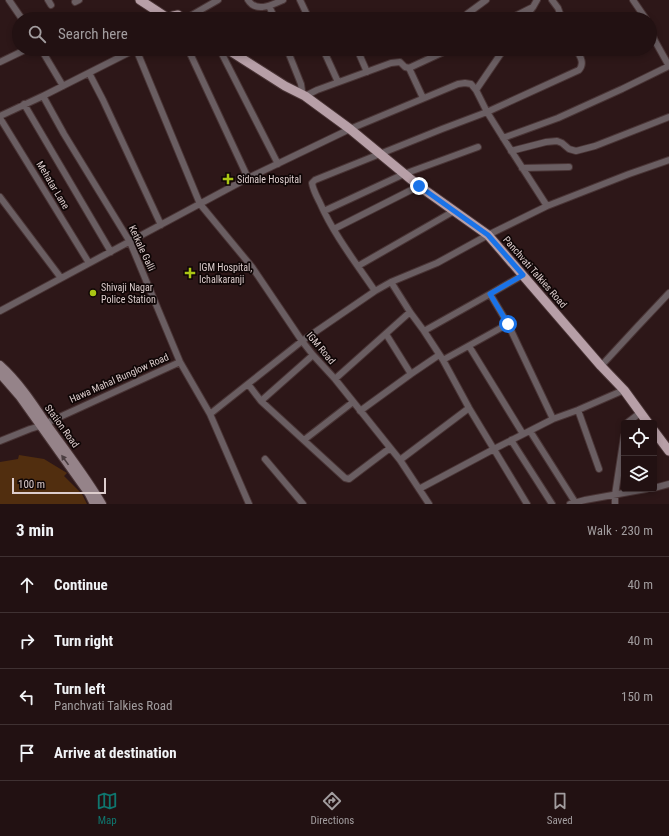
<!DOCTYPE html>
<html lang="en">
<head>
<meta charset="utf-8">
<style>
	body { margin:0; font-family:"Roboto Condensed",sans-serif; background:#2a1a1b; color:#f1f3f6 }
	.controls { position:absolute; right:12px; bottom:12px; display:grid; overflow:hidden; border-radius:4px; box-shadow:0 2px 6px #0003 }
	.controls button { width:36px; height:36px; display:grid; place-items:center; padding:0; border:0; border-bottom:1px solid #3f3132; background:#221112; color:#f1f3f6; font:20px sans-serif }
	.scale { position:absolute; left:12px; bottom:10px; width:94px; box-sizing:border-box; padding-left:4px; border:2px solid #ddcdcd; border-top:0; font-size:11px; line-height:14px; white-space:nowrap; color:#ddcdcd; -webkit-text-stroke:3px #0f0606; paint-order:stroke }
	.stop { position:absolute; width:12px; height:12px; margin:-9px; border:3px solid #1a73e8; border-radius:50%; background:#fff }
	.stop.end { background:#1a73e8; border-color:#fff; box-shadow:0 1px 4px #0008 }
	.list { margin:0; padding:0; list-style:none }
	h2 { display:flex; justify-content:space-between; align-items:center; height:52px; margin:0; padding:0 16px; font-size:17px }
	h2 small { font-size:13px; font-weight:400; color:#a29d9f }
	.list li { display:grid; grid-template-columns:26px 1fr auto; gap:12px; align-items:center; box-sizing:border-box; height:56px; padding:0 16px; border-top:1px solid #3f3132 }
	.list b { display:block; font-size:15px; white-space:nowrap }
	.list p { margin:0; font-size:13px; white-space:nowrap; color:#a29d9f }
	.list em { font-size:13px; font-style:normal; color:#a29d9f }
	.icon { flex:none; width:22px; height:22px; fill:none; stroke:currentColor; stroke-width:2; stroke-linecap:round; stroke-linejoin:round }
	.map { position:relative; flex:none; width:669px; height:504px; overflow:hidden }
	.search { position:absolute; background:#221112; box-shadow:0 2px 6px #0003; left:12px; right:12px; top:12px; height:44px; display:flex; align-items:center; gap:10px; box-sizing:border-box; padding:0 14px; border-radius:22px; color:#a29d9f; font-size:15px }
	.sheet { height:276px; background:#221112 }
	nav { display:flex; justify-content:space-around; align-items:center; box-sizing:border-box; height:56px; border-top:1px solid #3f3132; background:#221112; font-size:11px; color:#a29d9f }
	nav a { display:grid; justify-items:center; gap:2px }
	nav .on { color:#0f766e }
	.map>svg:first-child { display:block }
	.green { fill:#512e0f }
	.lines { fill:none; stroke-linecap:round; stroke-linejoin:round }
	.street-casing { stroke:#493435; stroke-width:8 }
	.secondary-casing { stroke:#493435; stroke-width:10 }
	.primary-casing { stroke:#493435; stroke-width:11 }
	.street { stroke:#6a5e62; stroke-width:6 }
	.secondary { stroke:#958389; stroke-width:8 }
	.primary { stroke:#b79fa7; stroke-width:9 }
	.oneway { fill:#4b3e41 }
	.route { stroke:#1a73e8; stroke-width:5 }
	.poi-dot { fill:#abc614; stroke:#0f0606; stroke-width:1.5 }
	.labels { text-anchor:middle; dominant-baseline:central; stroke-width:3.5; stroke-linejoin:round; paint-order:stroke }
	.poi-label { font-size:10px; fill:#ddcdcd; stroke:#0f0606; text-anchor:start }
	.street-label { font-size:10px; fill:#ddcdcd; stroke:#0f0606 }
</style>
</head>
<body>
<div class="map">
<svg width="669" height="504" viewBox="0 0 669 504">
	<rect width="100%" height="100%" fill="#2d1718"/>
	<!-- green -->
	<path class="green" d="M19,455L44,459L67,473L64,476L82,494L87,504H0V462L18,459Z"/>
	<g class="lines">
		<!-- street casing -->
		<g class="street-casing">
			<path id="street" d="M9,0L22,19
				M48,0L51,5
				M248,0C256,13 272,5 283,0
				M300,0L309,19
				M552,0L558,8L562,19
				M633,0L646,19
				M75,2L79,0
				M269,6L275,19
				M185,19L218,0
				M463,19V18L467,14L486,0
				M509,19L533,7L537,0
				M524,19L533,7
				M650,29L655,41L669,66
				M41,49L63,86
				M136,49L200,204L252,267L302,341L313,355L335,379L400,460L429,504
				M188,49L248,178
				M222,49V54L278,164
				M287,49L301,84L302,91L301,93
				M323,49L338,82
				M357,49L367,72
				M0,62L27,49
				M409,68L423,98
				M89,73L103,100L161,225
				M476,90L504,49
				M43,96L64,134L130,242L180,362L210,414
				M305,96L317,90L391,63L400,62L405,67L409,68L450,49
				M24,104L111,252
				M0,116L43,96L136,49
				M0,118L89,263
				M503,138L558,118L622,89L669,66
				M511,151L546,142L557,141L562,143L569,149L576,151L595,146L669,117
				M522,168L569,167
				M0,197L61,278
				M324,211L404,174L478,147
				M334,229L419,186
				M358,266L454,211
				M391,282L410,312L424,331L443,360L469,408L527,504
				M375,291C356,263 334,235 320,203C317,197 313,190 312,183L315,180L442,129L487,112L579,70C585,63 580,56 576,49
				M490,294L508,324
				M0,311L248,178L350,129L458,84L465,83L471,84L476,90L487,112L507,144L547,206
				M424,331L490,294L523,275
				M386,334L411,374
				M469,346L523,434
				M443,360L508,324L553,419
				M601,366L637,327L669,293
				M335,379L410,312
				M248,384L261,401L345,478L349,479L390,448
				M261,401L313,355
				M578,410L599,469
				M360,411L411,374L439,355
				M627,423L640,413
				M530,431L575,502V504
				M304,440L353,402
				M511,440L552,504
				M0,441L30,429L40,426L180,362
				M265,459L303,504
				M400,460L469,408
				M654,488L669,484
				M419,489L494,449L553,419L578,410L624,390
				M249,504L210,414L302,341L375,291L391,282L437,263L488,235L547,206L629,174L669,160
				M570,504L585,500L646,489
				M615,504V495L624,436"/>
		</g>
		<!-- secondary casing -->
		<g class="secondary-casing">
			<path id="secondary" d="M0,365C18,381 32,402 46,423C65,450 85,475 102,504
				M0,374L20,397L89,494L94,504"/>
		</g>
		<!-- primary casing -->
		<g class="primary-casing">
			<path id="primary" d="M140,0L169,19
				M170,19L173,16L178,15L183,19
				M227,49L285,86L305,96L350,129L419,186L488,235L601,366L624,390L648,423
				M654,431L669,451"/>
		</g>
		<!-- street -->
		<use href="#street" class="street"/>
		<!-- secondary -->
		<use href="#secondary" class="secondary"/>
		<!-- primary -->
		<use href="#primary" class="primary"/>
	</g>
	<!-- one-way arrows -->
	<defs><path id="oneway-solid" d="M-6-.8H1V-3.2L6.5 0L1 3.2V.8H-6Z"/></defs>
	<use class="oneway" href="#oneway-solid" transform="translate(65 460) rotate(-126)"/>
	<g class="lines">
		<!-- route -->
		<path class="route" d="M419,186L488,235L523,275L490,294L508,324"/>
	</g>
	<!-- markers -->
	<g class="poi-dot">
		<path d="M226 173h4v4h4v4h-4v4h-4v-4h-4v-4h4z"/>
		<path d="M188 267h4v4h4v4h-4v4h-4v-4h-4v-4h4z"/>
		<circle cx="93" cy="293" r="4"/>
	</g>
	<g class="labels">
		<!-- poi labels -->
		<g class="poi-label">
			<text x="237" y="179">Sidnale Hospital</text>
			<text x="199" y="267">IGM Hospital,<tspan x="199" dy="12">Ichalkaranji</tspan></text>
			<text x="101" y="287">Shivaji Nagar<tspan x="101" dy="12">Police Station</tspan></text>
		</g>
		<!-- street labels -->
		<g class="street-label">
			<text transform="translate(53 185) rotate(59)">Mehatar Lane</text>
			<text transform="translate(142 248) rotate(65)">Ketkale Galli</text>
			<text transform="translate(535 272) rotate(49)">Panchvati Talkies Road</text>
			<text transform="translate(321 348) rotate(50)">IGM Road</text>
			<text transform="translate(119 378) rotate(-24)">Hawa Mahal Bunglow Road</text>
			<text transform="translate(62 426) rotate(54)">Station Road</text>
		</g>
	</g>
</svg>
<div class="controls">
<button><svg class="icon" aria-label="locate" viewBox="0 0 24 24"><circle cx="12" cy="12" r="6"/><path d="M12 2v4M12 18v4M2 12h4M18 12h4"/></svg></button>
<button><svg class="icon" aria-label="layers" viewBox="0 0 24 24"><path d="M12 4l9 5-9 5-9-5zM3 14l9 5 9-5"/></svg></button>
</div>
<div class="scale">100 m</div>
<div class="stop" style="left:508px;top:324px"></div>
<div class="stop end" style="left:419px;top:186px"></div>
<div class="search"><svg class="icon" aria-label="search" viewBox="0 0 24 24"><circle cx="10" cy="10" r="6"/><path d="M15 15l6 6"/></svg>Search here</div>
</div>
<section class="sheet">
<h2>3 min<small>Walk · 230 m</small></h2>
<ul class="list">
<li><svg class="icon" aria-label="ahead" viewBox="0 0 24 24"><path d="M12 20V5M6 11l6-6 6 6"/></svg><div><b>Continue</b></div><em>40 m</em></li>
<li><svg class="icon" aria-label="right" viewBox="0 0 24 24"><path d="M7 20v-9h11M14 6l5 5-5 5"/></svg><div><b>Turn right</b></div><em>40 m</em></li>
<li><svg class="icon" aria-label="left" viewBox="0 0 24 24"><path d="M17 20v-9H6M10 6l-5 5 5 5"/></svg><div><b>Turn left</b><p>Panchvati Talkies Road</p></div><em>150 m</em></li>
<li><svg class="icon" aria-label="arrive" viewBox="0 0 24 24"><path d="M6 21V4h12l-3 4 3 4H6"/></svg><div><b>Arrive at destination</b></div></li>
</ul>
</section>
<nav>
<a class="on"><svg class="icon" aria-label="map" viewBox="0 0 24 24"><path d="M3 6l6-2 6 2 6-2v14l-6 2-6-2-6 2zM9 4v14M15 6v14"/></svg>Map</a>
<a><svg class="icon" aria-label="directions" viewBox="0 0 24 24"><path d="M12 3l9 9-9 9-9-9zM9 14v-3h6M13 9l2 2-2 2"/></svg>Directions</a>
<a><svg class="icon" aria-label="saved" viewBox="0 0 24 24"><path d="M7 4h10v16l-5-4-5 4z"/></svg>Saved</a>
</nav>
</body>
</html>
